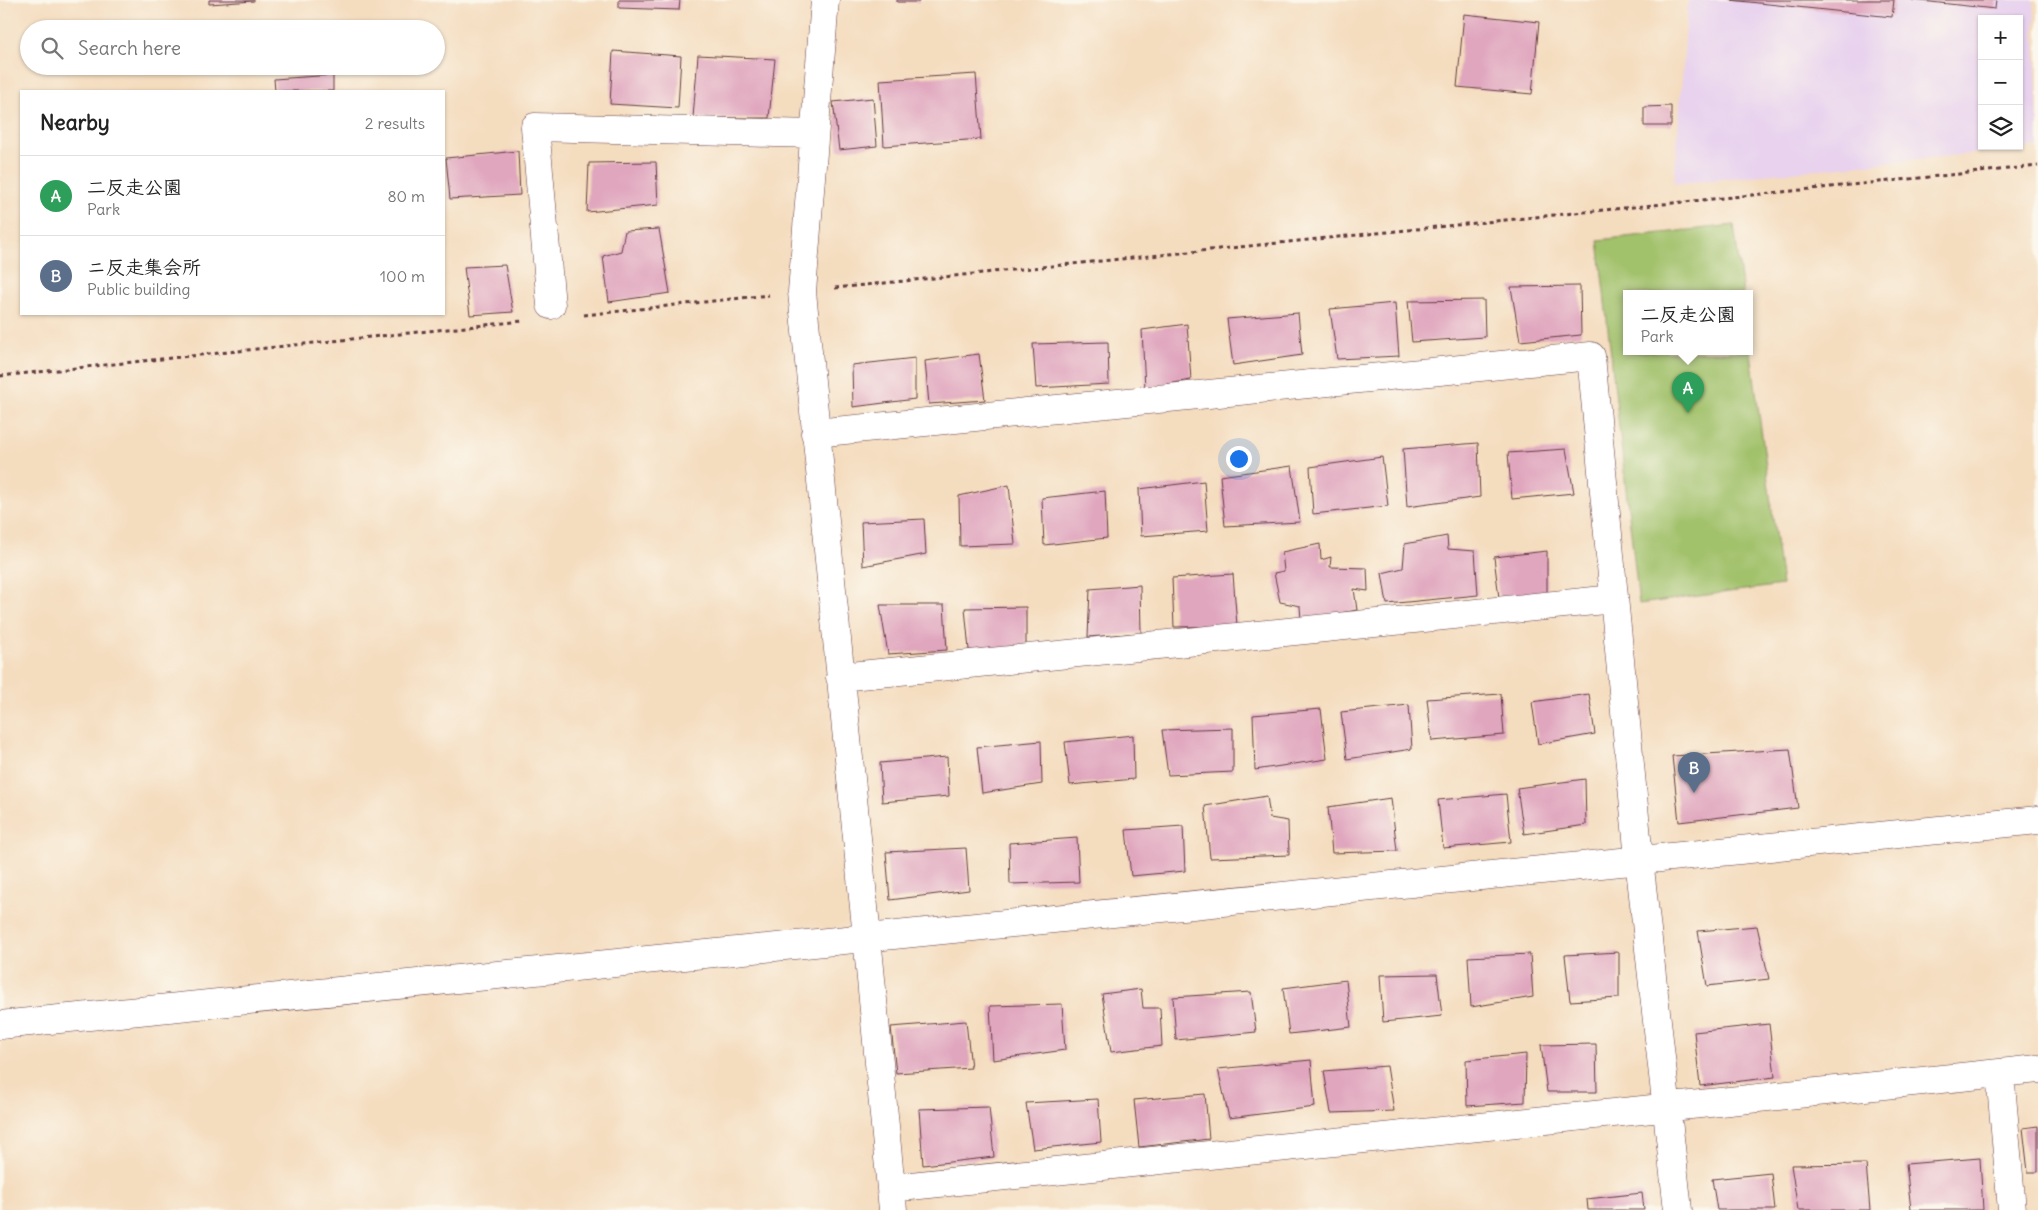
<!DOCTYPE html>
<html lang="en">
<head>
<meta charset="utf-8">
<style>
	body { margin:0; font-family:Delius,"Klee One",sans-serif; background:#f2f2f2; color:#222 }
	.controls { position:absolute; right:15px; top:15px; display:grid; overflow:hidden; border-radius:0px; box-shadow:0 1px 4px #0004 }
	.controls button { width:45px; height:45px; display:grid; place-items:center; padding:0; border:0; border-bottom:1px solid #e0e0e0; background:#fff; color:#222; font:25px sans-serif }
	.you { position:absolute; left:1238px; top:458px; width:18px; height:18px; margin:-12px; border:4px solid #fff; border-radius:50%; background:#1a73e8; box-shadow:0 0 0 8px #1a73e833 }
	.badge { display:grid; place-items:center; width:32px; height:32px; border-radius:50%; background:#1a73e8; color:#fff; font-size:16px; font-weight:700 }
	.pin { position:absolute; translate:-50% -41px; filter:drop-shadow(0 1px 2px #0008) }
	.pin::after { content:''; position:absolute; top:26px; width:18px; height:15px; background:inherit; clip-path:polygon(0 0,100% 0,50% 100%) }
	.popup { position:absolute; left:1623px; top:290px; width:130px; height:65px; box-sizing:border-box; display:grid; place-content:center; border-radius:0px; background:#fff; filter:drop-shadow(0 1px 4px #0005); font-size:16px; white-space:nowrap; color:#767676 }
	.popup b { font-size:19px; color:#222 }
	.popup::after { content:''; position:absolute; left:50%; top:100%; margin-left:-10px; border:10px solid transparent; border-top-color:#fff }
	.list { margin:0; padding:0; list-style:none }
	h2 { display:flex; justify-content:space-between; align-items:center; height:65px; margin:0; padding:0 20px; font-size:21px }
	h2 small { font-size:16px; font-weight:400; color:#767676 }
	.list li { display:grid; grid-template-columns:32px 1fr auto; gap:15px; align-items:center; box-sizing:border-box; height:80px; padding:0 20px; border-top:1px solid #e0e0e0 }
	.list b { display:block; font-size:19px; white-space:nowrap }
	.list p { margin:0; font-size:16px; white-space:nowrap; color:#767676 }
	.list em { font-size:16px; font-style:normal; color:#767676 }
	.icon { flex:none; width:28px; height:28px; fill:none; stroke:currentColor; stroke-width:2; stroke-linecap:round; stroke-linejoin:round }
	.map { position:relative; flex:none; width:2038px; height:1210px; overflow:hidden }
	.search { position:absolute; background:#fff; box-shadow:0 1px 4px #0004; left:20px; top:20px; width:425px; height:55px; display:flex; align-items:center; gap:12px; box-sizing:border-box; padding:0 18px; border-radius:28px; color:#767676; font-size:19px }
	.panel { position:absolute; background:#fff; box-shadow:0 1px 4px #0004; left:20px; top:90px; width:425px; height:225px; border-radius:0px }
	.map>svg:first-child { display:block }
	.built { fill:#e8d2ee; fill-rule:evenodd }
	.green { fill:#a1c16a; stroke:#76704a }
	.building { fill:#e0a6be }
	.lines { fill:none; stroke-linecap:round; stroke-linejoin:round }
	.minor-casing { stroke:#643b41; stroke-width:29 }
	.path { stroke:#643b41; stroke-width:3; stroke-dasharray:4 4; stroke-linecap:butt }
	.minor { stroke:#fff; stroke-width:28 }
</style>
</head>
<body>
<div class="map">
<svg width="2038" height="1210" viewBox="0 0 2038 1210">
	<rect width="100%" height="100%" fill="#fbf7ec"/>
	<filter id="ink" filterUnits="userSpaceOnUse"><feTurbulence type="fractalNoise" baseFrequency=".02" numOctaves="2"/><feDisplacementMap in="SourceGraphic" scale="10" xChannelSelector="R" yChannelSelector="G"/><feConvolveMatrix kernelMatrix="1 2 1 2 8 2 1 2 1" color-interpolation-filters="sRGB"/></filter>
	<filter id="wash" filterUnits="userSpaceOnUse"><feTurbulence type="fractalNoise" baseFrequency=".0096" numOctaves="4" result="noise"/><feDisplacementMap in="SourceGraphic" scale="20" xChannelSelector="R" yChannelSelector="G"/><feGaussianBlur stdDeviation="1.12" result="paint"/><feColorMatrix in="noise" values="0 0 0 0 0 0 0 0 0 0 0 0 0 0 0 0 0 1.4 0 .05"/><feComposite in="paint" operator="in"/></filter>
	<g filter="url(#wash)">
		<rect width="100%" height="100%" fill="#f4dcbe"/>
		<!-- built -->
		<path class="built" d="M1688,0H2034L2038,147L1674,184ZM1982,19H2019V146H1982Z"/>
		<!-- green -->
		<path class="green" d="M1734,225L1743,294H1627V352H1749V339L1782,585L1639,604L1598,240Z"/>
		<g id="blocks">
			<!-- building -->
			<path class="building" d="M209,0H254V1L209,4Z
				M619,0H680L679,10L619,8Z
				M897,0H919V2H897Z
				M1730,0H1894L1892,17Z
				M1912,0H1996L1995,9Z
				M1464,14L1539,22L1532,94L1457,87Z
				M613,51L681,56L678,108L610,104Z
				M698,55L775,59L769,118H693Z
				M976,74L981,139L884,146L880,80Z
				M333,75V91H275L274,79Z
				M873,98L877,146L839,150L833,102Z
				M1671,106V126H1644V107Z
				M518,151L520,195L450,199L446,158Z
				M656,162L658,205L587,212L589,163Z
				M659,229L670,293L609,302L603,256L621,251L625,231Z
				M505,265L513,312L470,315L464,267Z
				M1580,286L1581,335L1520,341L1511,287Z
				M1484,300L1485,337L1412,342L1408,301Z
				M1395,303L1399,356L1337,359L1330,309Z
				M1298,313L1302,355L1233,365L1227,319Z
				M1187,324L1191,380L1145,388L1142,330Z
				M1108,342L1109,384L1036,388L1033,344Z
				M979,354L985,400L929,404L925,361Z
				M915,358V399L853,407L852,365Z
				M1478,443L1480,497L1407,507L1403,449Z
				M1566,449L1574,493L1512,499L1508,453Z
				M1382,457L1388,506L1313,514L1310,467Z
				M1292,466L1300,522L1225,526L1220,476Z
				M1204,481L1208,531L1141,536L1139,489Z
				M1009,485L1015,544L960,546L959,496Z
				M1105,491L1107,538L1044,545L1042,498Z
				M924,519L926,554L863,566L861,522Z
				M1447,536L1448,549L1475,551L1478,595L1387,604L1382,573L1403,568L1405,544Z
				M1320,544L1321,560L1331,557L1330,567L1367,568L1368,591L1354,589L1357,610L1301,620L1300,606L1280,602L1274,573L1284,571L1282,552Z
				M1547,551V594L1499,598L1494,557Z
				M1233,574L1237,626L1174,627L1172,578Z
				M1140,585L1141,633L1088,637L1090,589Z
				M880,605H944L947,650L888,654Z
				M1026,607V647L969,650L965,608Z
				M1501,694L1504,735L1432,741L1427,699Z
				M1589,694L1595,734L1538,744L1532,702Z
				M1409,705L1412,749L1347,759L1341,712Z
				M1321,709L1327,759L1255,770L1253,715Z
				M1233,728V772L1168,775L1162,730Z
				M1133,735L1134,779L1070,785L1065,742Z
				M1041,741L1042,784L982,793L977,747Z
				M1790,749L1798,808L1679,822L1672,756Z
				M947,757L949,796L882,802L880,763Z
				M1585,779L1586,825L1524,834L1517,788Z
				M1506,794L1511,842L1443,848L1438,800Z
				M1267,796L1270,818L1288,821L1289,855L1210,858L1205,806Z
				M1391,798L1397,851L1332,853L1328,807Z
				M1183,826L1185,871L1131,876L1126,830Z
				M1077,838L1079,882L1010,884L1009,843Z
				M966,848L969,890L890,900L886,852Z
				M1757,926L1769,979L1707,986L1698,931Z
				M1619,952V998L1570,1001L1565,955Z
				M1530,954L1533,997L1471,1007L1468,957Z
				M1437,974L1442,1016L1383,1022L1380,975Z
				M1346,980L1351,1027L1289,1034L1283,988Z
				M1141,989L1143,1008H1160L1162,1046L1111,1052L1102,994Z
				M1251,992L1256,1032L1176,1040L1173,997Z
				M1062,1004L1065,1050L993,1060L990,1006Z
				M966,1021L971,1068L896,1073L891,1027Z
				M1769,1024L1775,1077L1700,1086L1694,1032Z
				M1596,1044L1597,1092H1547L1541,1045Z
				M1526,1054L1525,1102L1467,1106L1466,1060Z
				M1311,1060L1315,1107L1229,1118L1218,1069Z
				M1387,1066L1394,1111L1331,1113L1324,1071Z
				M1205,1094L1209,1139L1139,1147L1134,1100Z
				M1098,1099L1101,1142L1033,1149L1026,1103Z
				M989,1107L994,1157L923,1165L919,1109Z
				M2038,1126V1172H2028L2023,1128Z
				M1980,1158L1983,1210H1911L1906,1164Z
				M1866,1164L1870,1210H1798L1791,1165Z
				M1771,1173L1775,1210H1717L1712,1179Z
				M1642,1193L1644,1210H1588L1587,1199Z"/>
		</g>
	</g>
	<g filter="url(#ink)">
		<use href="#blocks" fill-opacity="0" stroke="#643b41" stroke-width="1"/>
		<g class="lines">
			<!-- minor casing -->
			<g class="minor-casing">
				<path id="minor" d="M825,0L802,292L867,937L893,1210
					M551,305L535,127L814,134
					M815,433L1591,356L1639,859L1678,1210
					M840,677L1614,599
					M0,1025L2038,820
					M2000,1073L2012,1210
					M891,1188L2038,1069"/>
			</g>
			<!-- path -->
			<path class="path" d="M835,288L2038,166
				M584,315L769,295
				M0,376L523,321"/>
			<!-- minor -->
			<use href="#minor" class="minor"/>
		</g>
	</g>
</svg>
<div class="controls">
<button>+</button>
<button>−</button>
<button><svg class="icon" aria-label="layers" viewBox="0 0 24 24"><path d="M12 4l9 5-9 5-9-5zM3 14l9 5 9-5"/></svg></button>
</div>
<div class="you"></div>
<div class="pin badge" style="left:1688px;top:413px;background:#2e9e5b">A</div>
<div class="popup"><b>二反走公園</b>Park</div>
<div class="pin badge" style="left:1694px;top:793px;background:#5c6f8a">B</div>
<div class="search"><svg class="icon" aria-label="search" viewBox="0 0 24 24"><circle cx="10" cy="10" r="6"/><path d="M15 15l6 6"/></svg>Search here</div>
<section class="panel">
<h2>Nearby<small>2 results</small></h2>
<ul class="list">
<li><span class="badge" style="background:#2e9e5b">A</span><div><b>二反走公園</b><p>Park</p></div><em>80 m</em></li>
<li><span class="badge" style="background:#5c6f8a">B</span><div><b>ニ反走集会所</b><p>Public building</p></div><em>100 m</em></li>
</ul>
</section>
</div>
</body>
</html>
